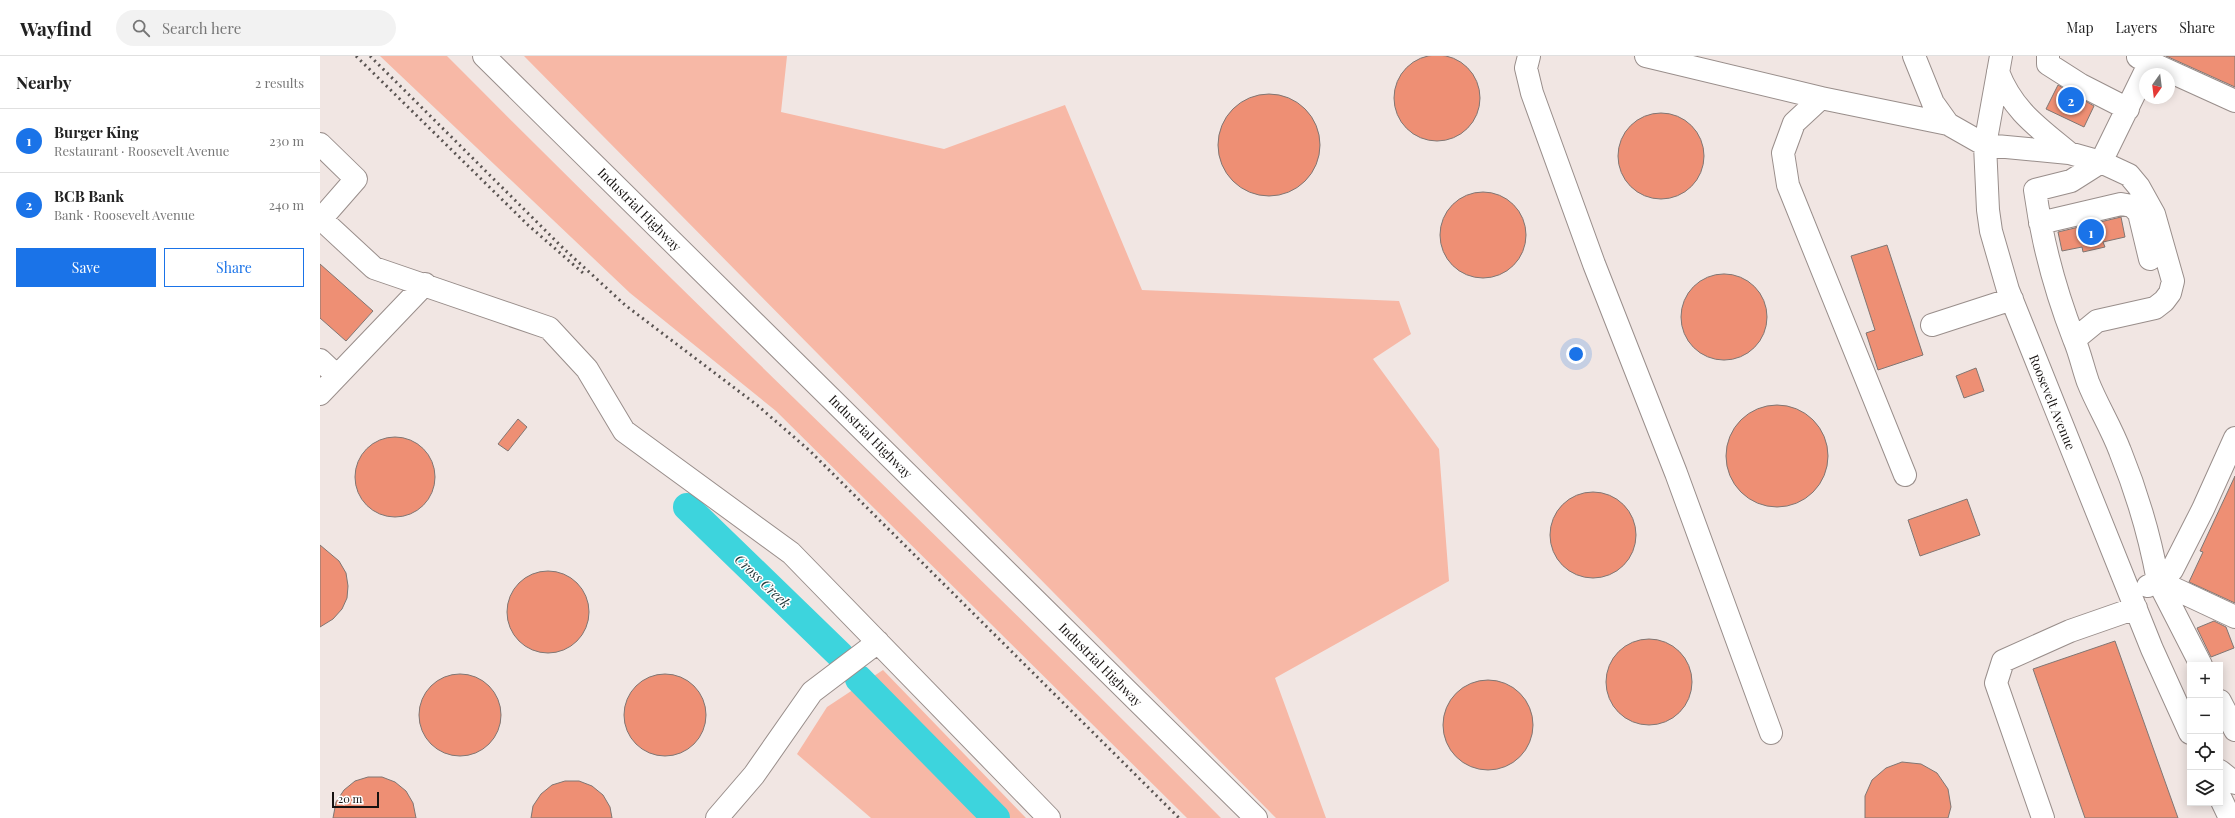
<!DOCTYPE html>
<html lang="en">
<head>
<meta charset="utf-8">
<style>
	body { margin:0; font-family:"Playfair Display",serif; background:#f2f2f2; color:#222 }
	.controls { position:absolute; right:12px; bottom:12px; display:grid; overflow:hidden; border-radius:0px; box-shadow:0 2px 10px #0003 }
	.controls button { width:36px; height:36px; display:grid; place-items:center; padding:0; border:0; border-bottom:1px solid #e0e0e0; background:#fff; color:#222; font:20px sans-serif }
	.compass { position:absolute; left:1819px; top:12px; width:36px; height:36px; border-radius:50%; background:#fff; box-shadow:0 2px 10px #0003; rotate:194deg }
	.scale { position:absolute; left:12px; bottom:10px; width:47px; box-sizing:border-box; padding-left:4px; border:2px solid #161211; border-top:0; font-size:11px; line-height:14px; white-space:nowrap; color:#161211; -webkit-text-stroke:3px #fff; paint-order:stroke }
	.you { position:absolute; left:1256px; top:298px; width:14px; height:14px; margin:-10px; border:3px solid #fff; border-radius:50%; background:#1a73e8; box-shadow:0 0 0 6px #1a73e833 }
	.badge { display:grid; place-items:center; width:26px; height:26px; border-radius:50%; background:#1a73e8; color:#fff; font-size:13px; font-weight:700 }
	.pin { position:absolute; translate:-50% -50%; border:2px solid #fff; box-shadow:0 1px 4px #0006 }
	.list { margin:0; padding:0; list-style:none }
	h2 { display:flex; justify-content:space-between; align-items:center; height:52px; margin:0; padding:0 16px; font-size:17px }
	h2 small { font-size:13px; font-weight:400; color:#767676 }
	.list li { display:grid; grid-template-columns:26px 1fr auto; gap:12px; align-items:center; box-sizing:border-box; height:64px; padding:0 16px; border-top:1px solid #e0e0e0 }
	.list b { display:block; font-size:15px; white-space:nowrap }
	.list p { margin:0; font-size:13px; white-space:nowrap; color:#767676 }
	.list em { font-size:13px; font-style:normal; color:#767676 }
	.actions { display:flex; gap:8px; padding:12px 16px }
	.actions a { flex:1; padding:9px 0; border:1px solid #1a73e8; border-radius:0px; text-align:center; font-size:14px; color:#1a73e8 }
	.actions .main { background:#1a73e8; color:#fff }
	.icon { flex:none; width:22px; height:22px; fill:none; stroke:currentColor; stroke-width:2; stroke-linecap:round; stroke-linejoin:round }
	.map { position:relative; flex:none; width:1915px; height:762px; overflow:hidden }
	header { display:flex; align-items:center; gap:24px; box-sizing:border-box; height:56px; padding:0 20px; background:#fff; border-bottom:1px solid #e0e0e0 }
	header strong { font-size:19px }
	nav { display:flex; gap:22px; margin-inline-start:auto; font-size:14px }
	.search { width:280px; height:36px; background:#f2f2f2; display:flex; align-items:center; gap:10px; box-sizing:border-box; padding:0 14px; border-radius:22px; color:#767676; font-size:15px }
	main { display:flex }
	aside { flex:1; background:#fff }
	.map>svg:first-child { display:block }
	.green { fill:#f7b8a6 }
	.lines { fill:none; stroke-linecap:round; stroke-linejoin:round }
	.river { stroke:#3dd4dd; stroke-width:28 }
	.building { fill:#ee8f74; stroke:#807673 }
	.minor-casing { stroke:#998e8b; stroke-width:24 }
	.major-casing { stroke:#998e8b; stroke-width:24 }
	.minor { stroke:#fff; stroke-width:22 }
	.major { stroke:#fff; stroke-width:22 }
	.rail { stroke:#5a5452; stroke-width:3; stroke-dasharray:2 4; stroke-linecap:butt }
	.labels { text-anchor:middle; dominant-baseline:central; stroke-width:3; stroke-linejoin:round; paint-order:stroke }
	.street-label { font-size:13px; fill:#161211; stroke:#fff }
	.water-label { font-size:14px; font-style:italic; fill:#20383a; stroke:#fff }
</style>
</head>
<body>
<header>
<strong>Wayfind</strong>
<div class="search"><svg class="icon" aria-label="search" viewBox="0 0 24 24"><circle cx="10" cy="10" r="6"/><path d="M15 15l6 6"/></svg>Search here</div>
<nav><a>Map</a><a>Layers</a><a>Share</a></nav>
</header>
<main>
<aside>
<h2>Nearby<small>2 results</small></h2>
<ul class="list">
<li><span class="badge">1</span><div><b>Burger King</b><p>Restaurant · Roosevelt Avenue</p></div><em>230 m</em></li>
<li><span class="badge">2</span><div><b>BCB Bank</b><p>Bank · Roosevelt Avenue</p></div><em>240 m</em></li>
</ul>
<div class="actions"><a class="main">Save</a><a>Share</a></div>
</aside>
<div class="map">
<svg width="1915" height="762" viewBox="0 0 1915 762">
	<rect width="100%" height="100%" fill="#f1e6e3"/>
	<!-- green -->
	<path class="green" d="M60,0H127C382,257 646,505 901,762H867L456,355L310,237Z
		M204,0H467L461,56L624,93L745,49L822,234L1079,245L1091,278L1053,303L1119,393L1129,525L955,622L1006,762H956Z
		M563,614L706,762H551L477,698L507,651Z"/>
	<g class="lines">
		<!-- river -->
		<path class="river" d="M367,451L520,599
			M539,623L676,762"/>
	</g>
	<!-- building -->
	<path class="building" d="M1074 42a43 43 0 1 1 86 0a43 43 0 1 1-86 0Z
		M1846,0H1915V31Z
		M1738,29L1774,50L1764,71L1726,53Z
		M898 89a51 51 0 1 1 102 0a51 51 0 1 1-102 0Z
		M1298 100a43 43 0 1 1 86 0a43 43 0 1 1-86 0Z
		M1120 179a43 43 0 1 1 86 0a43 43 0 1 1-86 0Z
		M1801,161L1805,181L1783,186L1785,191L1763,196L1762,191L1742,195L1738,176Z
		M1567,189L1603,299L1558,314L1546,277L1555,274L1531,200Z
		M0,208L53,255L26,285L0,262Z
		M1361 261a43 43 0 1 1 86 0a43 43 0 1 1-86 0Z
		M1656,312L1664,335L1644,342L1636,320Z
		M1406 400a51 51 0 1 1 102 0a51 51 0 1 1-102 0Z
		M198,363L207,371L188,395L178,388Z
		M35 421a40 40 0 1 1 80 0a40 40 0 1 1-80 0Z
		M1915,420V547L1869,526L1883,496L1880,495Z
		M1230 479a43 43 0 1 1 86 0a43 43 0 1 1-86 0Z
		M1647,443L1660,479L1600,500L1588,464Z
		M0,489L19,505L26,517L28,530L27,542L22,553L13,563L0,571Z
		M187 556a41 41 0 1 1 82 0a41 41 0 1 1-82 0Z
		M1894,565L1906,571L1914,592L1891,601L1877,572Z
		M1286 626a43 43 0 1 1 86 0a43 43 0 1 1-86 0Z
		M1795,585L1858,762H1765L1713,613Z
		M304 659a41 41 0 1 1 82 0a41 41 0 1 1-82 0Z
		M99 659a41 41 0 1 1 82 0a41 41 0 1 1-82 0Z
		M1123 669a45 45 0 1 1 90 0a45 45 0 1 1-90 0Z
		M1582,706L1601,708L1617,717L1628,733L1631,751L1628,762H1545V740L1552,724L1566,712Z
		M48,721H62L75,726L86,735L93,747L96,762H13L16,746L24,734L35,725Z
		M245,725H259L272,730L283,739L290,751L292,762H211L213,750L221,738L232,729Z"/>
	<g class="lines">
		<!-- minor casing -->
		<g class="minor-casing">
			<path id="minor" d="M1209,0L1206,12L1212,37L1274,208L1356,417L1451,677
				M1326,0L1501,42L1628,68
				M1594,0L1613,47L1628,68L1665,89L1749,97L1781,106L1830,6
				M1681,0L1665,89L1668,154L1671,175L1688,234L1832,593L1870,677
				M1728,0V8L1761,29L1808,53
				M1818,1L1915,45
				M1678,16C1693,55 1718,71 1749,97
				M1501,42L1474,67L1463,97L1468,129L1585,419
				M0,88L36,123L1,163
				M0,162L54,212L229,272L267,313L304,375L471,497L729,762
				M1720,167L1801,148L1812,150L1819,157L1830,203
				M1612,269L1692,243
				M1755,283L1777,265L1835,252L1844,245L1850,237L1853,225L1834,158L1819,131L1809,119L1781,106L1751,125L1715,134C1722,186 1735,234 1754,283C1760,297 1763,312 1768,326C1777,349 1791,371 1800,395C1817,437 1830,481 1838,525
				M0,304L17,320
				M0,338L105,228
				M1828,530L1838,525L1852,514L1883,453L1915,382
				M1881,609L1838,525L1915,561
				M1900,645L1915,674
				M1900,715L1915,727
				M1900,741L1910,762
				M397,762L434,719L492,636L558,586
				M1723,762L1676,627L1683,605L1750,575L1816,552"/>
		</g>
		<!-- major casing -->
		<g class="major-casing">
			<path id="major" d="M164,0L936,762"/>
		</g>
		<!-- minor -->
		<use href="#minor" class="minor"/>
		<!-- major -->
		<use href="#major" class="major"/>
		<!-- rail -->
		<path class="rail" d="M36,0L208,169L263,217
			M50,0L243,192L305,249L437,349L490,395L859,762"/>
	</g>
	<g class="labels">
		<!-- street labels -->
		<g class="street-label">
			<text transform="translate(320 153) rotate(45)">Industrial Highway</text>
			<text transform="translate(1733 346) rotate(68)">Roosevelt Avenue</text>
			<text transform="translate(551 380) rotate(45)">Industrial Highway</text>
			<text transform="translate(781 608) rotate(45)">Industrial Highway</text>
		</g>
		<!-- water labels -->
		<g class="water-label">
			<text transform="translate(443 525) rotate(44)">Cross Creek</text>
		</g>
	</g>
</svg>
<div class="controls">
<button>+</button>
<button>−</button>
<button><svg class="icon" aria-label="locate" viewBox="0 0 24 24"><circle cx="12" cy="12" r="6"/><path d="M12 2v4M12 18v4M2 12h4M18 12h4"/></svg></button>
<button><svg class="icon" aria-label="layers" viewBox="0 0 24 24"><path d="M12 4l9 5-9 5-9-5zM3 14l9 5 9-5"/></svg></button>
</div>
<svg class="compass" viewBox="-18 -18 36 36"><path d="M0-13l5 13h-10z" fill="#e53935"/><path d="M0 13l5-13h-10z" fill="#767676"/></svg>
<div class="scale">20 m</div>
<div class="you"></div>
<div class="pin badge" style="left:1771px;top:176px">1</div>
<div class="pin badge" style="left:1751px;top:44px">2</div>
</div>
</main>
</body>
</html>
